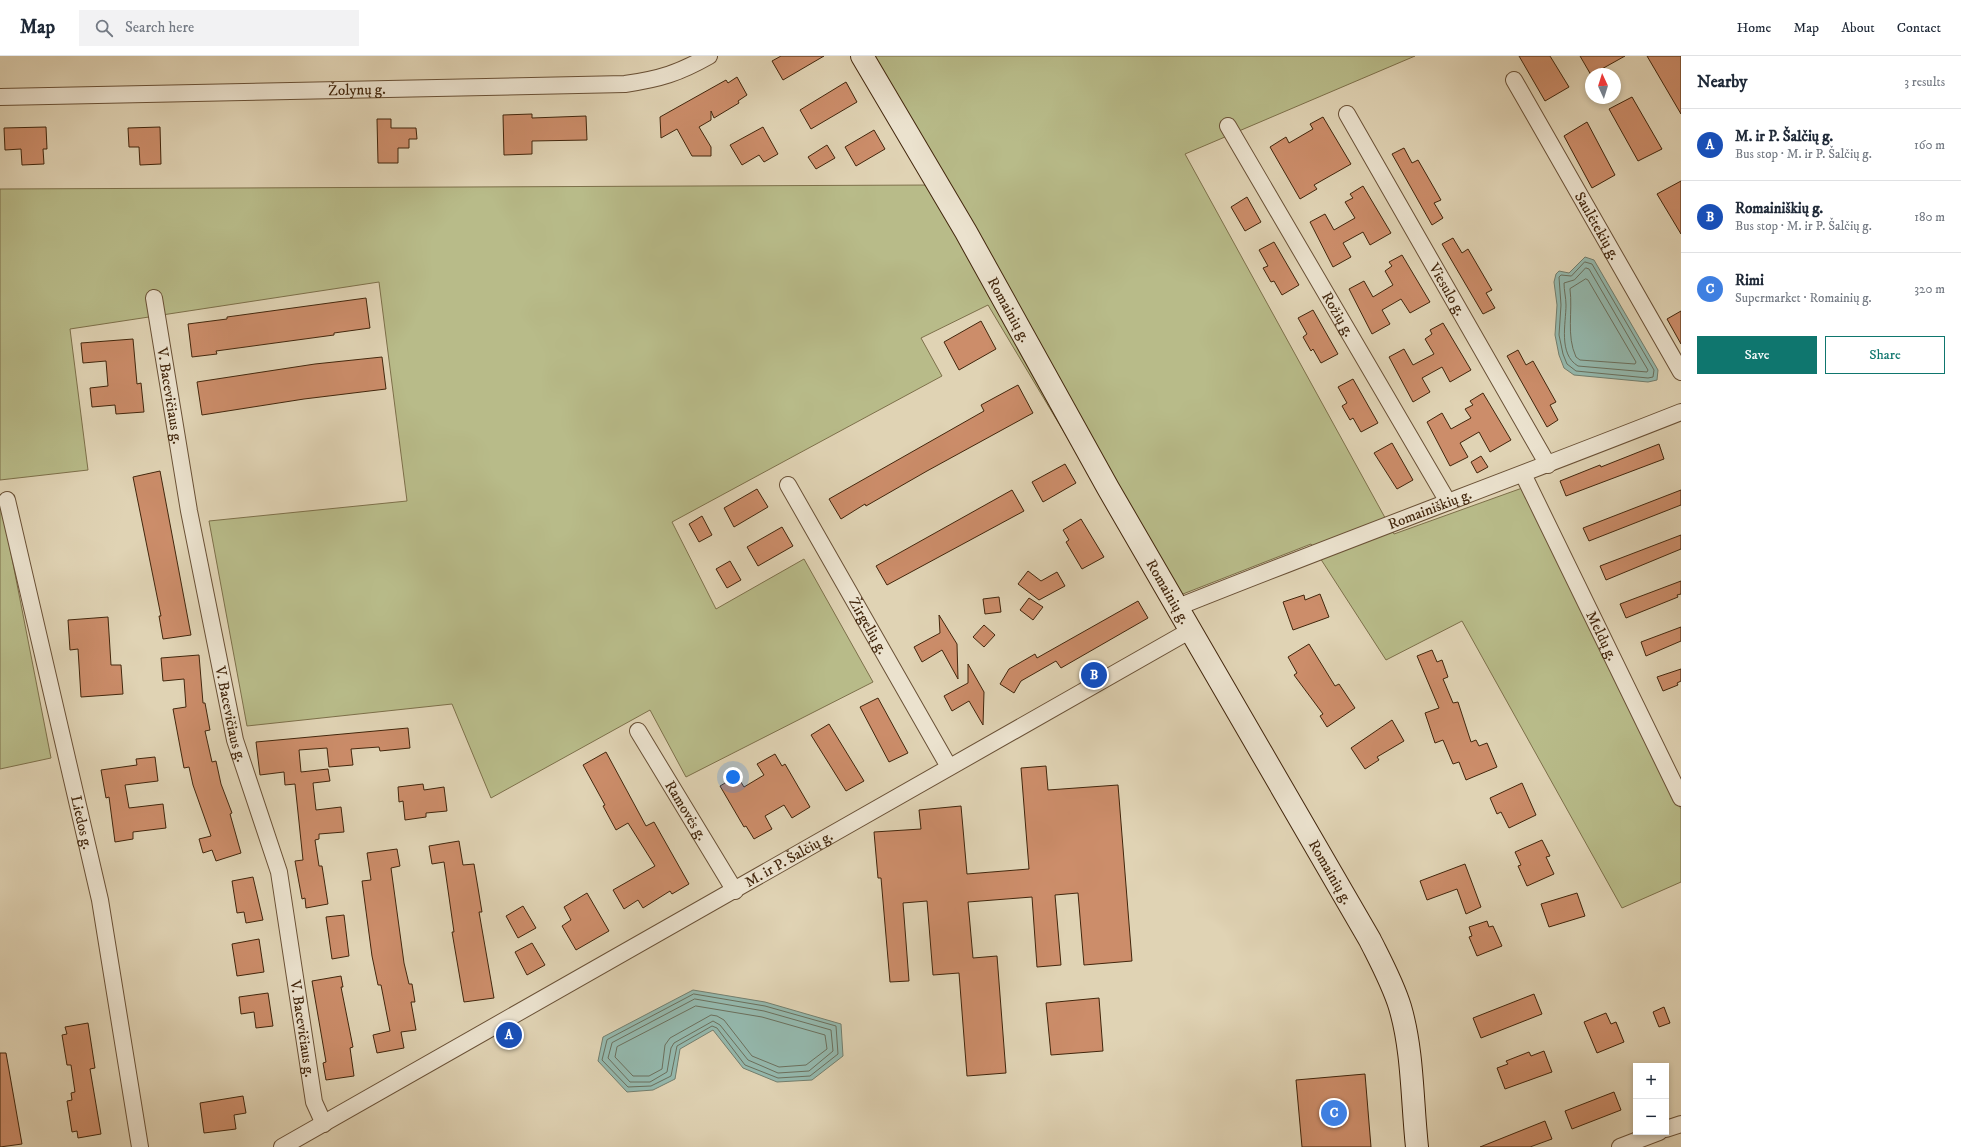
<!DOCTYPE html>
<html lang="en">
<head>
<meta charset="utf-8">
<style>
	body { margin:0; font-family:"IM FELL DW Pica",serif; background:#f2f2f3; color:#1f2937 }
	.controls { position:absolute; right:12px; bottom:12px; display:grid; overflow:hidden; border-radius:0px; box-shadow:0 2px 6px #0003 }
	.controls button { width:36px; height:36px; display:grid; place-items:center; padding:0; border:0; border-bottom:1px solid #e0e1e3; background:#fff; color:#1f2937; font:20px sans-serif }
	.compass { position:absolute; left:1585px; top:12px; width:36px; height:36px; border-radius:50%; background:#fff; box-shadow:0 2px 6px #0003; rotate:356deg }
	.you { position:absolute; left:733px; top:721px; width:14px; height:14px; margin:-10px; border:3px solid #fff; border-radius:50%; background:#1a73e8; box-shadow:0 0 0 6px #1a73e833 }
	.badge { display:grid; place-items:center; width:26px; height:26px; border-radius:50%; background:#0f766e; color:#fff; font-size:13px; font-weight:700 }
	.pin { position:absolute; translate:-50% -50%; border:2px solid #fff; box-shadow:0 1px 4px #0006 }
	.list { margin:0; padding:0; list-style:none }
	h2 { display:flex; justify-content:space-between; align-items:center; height:52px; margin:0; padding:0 16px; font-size:17px }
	h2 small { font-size:13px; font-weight:400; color:#747a83 }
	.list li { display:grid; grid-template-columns:26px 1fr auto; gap:12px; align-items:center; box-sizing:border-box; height:72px; padding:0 16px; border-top:1px solid #e0e1e3 }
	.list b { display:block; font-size:15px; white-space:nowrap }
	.list p { margin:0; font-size:13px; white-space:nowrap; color:#747a83 }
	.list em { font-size:13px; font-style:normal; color:#747a83 }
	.actions { display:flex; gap:8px; padding:12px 16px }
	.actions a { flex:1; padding:9px 0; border:1px solid #0f766e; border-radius:0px; text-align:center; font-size:14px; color:#0f766e }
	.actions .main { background:#0f766e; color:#fff }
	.icon { flex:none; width:22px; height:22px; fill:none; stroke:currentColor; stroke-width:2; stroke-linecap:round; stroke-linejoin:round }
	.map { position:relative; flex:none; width:1681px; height:1091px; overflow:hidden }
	header { display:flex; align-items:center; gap:24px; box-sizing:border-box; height:56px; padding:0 20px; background:#fff; border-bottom:1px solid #e0e1e3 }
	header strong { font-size:19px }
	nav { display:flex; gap:22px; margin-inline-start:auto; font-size:14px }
	.search { width:280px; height:36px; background:#f2f2f3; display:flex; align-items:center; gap:10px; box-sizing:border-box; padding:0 14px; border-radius:0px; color:#747a83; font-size:15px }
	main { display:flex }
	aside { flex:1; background:#fff }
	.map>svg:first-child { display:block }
	.green { fill:#b8bb89; stroke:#7d704a }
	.water { fill:#94b8ad; stroke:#737e6d }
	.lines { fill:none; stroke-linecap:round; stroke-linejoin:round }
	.shore { stroke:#6b6f5c; stroke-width:1 }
	.building { fill:#cc8d6a; stroke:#42260c }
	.minor-casing { stroke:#6a5136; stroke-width:18 }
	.secondary-casing { stroke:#42260c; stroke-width:24 }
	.minor { stroke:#ebe2ce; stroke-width:16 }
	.secondary { stroke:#ebe2ce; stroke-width:22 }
	.labels { text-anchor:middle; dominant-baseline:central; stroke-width:3.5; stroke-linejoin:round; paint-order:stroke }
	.street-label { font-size:15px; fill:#42260c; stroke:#ebe2ce }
</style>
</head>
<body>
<header>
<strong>Map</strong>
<div class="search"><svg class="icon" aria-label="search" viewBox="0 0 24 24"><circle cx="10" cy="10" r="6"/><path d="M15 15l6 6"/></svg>Search here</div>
<nav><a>Home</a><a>Map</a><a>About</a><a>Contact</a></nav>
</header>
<main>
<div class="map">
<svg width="1681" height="1091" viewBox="0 0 1681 1091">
	<rect width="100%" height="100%" fill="#e0d3b4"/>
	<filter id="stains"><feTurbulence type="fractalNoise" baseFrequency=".005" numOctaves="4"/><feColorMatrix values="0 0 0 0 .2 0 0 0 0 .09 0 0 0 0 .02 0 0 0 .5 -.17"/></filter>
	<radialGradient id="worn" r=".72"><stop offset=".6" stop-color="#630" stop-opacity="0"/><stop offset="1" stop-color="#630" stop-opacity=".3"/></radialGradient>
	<!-- green -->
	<path class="green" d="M860,0H1415L1185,98L1394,478L1525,431L1681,753V826L1622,852L1462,565L1386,604L1311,488L1165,545L988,249L921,282L942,320L672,466L716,553L804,503L873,626L686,721L650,654L491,742L452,648L247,670L209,465L407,445L379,226L70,273L88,414L0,424V133L932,129Z
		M0,441L51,702L0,713Z"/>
	<!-- water -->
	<path class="water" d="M1585,201L1594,204L1658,314L1657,324L1648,326L1574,319L1564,312L1559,299L1555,279L1557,249L1554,226L1556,218L1559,215L1569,217Z
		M693,934L765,946L841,968L843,1000L812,1024L777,1026L743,1012L713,974L680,993L675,1023L653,1034L627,1036L598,1005L603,981Z"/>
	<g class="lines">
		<!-- shore -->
		<path class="shore" d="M1585,206L1592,208L1654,314L1653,321L1648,322L1576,315L1567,308L1563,298L1559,279L1561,249L1559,221L1561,219L1571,220Z
			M1586,212L1589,213L1645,309L1648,314L1647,316L1578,310C1558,298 1566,267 1566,249C1566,242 1564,234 1564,227L1574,224Z
			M1586,223L1588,224L1636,306L1635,308L1580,304L1576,301C1566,279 1573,256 1570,233Z
			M694,938L765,950L836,970L838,998L810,1020L778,1022L745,1009L717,972L712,970L677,990L671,1020L651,1030L628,1031L602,1004L607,984Z
			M695,943L764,955L831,974L833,995L809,1015L778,1017L748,1004L720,969L713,965L674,987L671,992L667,1016L650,1026H630L608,1002L612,987Z
			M696,950L762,961L825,979L827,993L806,1009L779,1011L752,1000L724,964L717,960L711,959L670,982L665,989L662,1013L649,1020H633L615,1001L617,991Z"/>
	</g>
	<!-- building -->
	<path class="building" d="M781,0H824L783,24L772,5Z
		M1519,0H1550L1569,31L1545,45Z
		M1580,0H1625L1591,19Z
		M1647,0H1681V58Z
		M737,21L747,39L738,45L739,47L714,62L711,55V64L699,71L711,91V100H692L677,73L661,82L660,61L726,24L728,27Z
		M846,26L857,46L811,73L800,54Z
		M1632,41L1662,93L1638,105L1609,53Z
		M532,58V62L586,60L587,84L532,85V98L504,99L503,59Z
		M1323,61L1351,108L1314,129L1317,133L1300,143L1270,91L1286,81L1289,87L1313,73L1310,68Z
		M377,63H391V72H416L417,83H409V92H398V107H378Z
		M1587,66L1615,119L1592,132L1564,80Z
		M46,71L47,93H43L44,108L22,109L21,93L5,94L4,72Z
		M160,71L161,108L140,109L139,91H129L128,72Z
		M763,71L778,98L764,106L759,99L742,109L730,89Z
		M874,74L885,93L856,110L845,91Z
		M827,89L835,102L816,113L808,101Z
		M1404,92L1412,107L1418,104L1441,144L1434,147L1443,162L1432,169L1392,98Z
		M1681,125V178L1657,138Z
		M1363,130L1391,177L1370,189L1363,176L1343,187L1351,201L1333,211L1310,166L1325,158L1334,174L1355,162L1345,146L1353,142L1350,138Z
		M1247,141L1261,166L1245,175L1231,151Z
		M1453,182L1462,197L1468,193L1492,234L1486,237L1495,252L1483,258L1442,188Z
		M1274,186L1299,229L1282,239L1274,225L1271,226L1263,212L1268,210L1259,194Z
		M1402,199L1430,246L1410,257L1401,243L1382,254L1390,268L1372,278L1349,233L1364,225L1373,241L1393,229L1385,215L1392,210L1389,206Z
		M366,242L370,272L334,277V279L216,295L217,298L192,301L188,268L227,263V261Z
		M1313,254L1338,298L1321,307L1313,293L1311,295L1303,281L1307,278L1298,262Z
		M1681,255V288L1667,263Z
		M981,265L996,293L959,314L944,286Z
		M1443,267L1471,314L1450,326L1442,311L1422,322L1430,336L1413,346L1389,301L1404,293L1413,309L1434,298L1425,283L1432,278L1430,274Z
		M133,283L137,328L141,327L144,356L116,358L115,349L92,351L90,332L108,330L106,305L83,307L81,287Z
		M1518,294L1526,309L1533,305L1556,346L1550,349L1558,364L1547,371L1507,300Z
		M382,301L386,333L304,343L202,359L197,326L315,308Z
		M1353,323L1378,367L1361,376L1353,362L1350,364L1342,350L1347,347L1338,331Z
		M1018,329L1033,357L927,415L866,450L865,448L841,463L829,443L984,355L981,349Z
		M1483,337L1511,384L1490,396L1479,376L1460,387L1468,401L1450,410L1427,366L1442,357L1451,373L1471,362L1465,353L1473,349L1470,345Z
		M1392,387L1413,424L1397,433L1374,397Z
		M1659,388L1664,403L1566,440L1560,425L1600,409L1601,411Z
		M1481,400L1488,411L1477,417L1471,406Z
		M1065,408L1076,427L1043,446L1032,426Z
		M160,415L191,579L163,583L159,560H161L133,421Z
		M757,433L768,451L734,471L724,452Z
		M1012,434L1024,455L887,529L876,510Z
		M1681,434V449L1589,485L1583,472Z
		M702,460L712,479L699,486L689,468Z
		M1081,463L1104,501L1082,513L1066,486L1069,484L1063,474Z
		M782,471L793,490L758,510L747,491Z
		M1681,479V493L1606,524L1600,510Z
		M730,505L741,524L727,532L716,513Z
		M1028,515L1041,525L1057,516L1065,530L1039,544L1018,528Z
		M1681,525V538L1677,539L1678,541L1626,562L1620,548Z
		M1320,538L1329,561L1293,574L1283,546L1304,539L1305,544Z
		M999,541L1001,556L985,558L983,543Z
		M1029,542L1043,551L1033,564L1020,554Z
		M1138,545L1148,562L1061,612L1056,605L1021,625L1014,637L1000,628L1009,613L1035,598L1037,602Z
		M939,559L957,588L958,623L942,594L922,606L914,591L940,577Z
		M108,561L111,609H121L123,638L81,641L78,593L70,594L68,564Z
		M984,569L995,579L984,591L973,581Z
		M1681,571V585L1646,600L1641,586Z
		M1309,588L1335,630L1339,628L1355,652L1327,671L1320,660L1323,658L1294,619L1297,617L1288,601Z
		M1432,594L1437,606L1442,604L1448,621L1443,623L1453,647L1458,646L1471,686L1476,684L1479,690L1487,687L1497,711L1466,724L1459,706L1453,708L1443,684L1435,687L1425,657L1439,652L1417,600Z
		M199,599L203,647H205L210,674L205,675L212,706L216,705L221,728L232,757L230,758L241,797L216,805L212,794L203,797L199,783L211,780L193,729L189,711L184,712L173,653L186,651L184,623L163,625L161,602Z
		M968,608L984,636L983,669L969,645L952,655L944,640L968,627Z
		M1681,613V625L1677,627L1678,629L1663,635L1657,621Z
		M878,642L908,697L889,706L860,651Z
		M1392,664L1404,685L1377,701L1379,704L1365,713L1351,692Z
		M829,668L864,725L846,735L811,679Z
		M408,672L410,692L380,695L379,691L351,693L353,709L329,711L327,692L299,694L301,716L328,713L330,725L313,727L316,754L341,751L344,776L319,778V783L315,784L319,810H322L328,848L306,852L305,842L302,843L295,805L303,804L295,728L285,729L284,716L260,719L256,686Z
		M606,696L646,770L654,766L689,828L672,838L670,835L643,852L638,844L624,853L613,834L655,810L628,767L616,774L603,750L605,749L583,709Z
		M775,698L782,710L785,708L810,751L792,762L784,749L765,760L772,773L754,783L746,770L744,771L720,730L737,720L744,731L764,719L757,708Z
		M155,701L158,725L125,729L129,752L163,748L166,772L133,776V783L115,786L109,741L106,742L101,714L137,709L136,703Z
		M1046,710L1048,734L1118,729L1132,905L1084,909L1078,837L1055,839L1061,909L1037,911L1032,841L968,846L973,902L997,900L1006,1017L967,1020L959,917L933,919L927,845L903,847L909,925L890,926L881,822H878L874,776L921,773L919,754L961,750L967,818L1029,813L1021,712Z
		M1522,727L1536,759L1509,772L1501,756L1497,758L1490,742Z
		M423,728L424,734L444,731L447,755L426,757V761L405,764L403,745L399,746L398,731Z
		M1542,784L1550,800L1546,801L1554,818L1527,830L1518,810L1521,809L1515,796Z
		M459,785L463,809L474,808L482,856H479L494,942L464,946L452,876H454L444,806L432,808L429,790Z
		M397,793L400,810L391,812L404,907L409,928H412L415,946H411L416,974L401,976L404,992L377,997L373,979L390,975L381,929H378L372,900L362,825L371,824L367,797Z
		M1465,808L1481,851L1466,858L1457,833L1427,844L1420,825Z
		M253,821L263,864L246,867L244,856L237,857L232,825Z
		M587,837L609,875L576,894L562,870L571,864L564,851Z
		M1577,837L1585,860L1549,871L1541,848Z
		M523,850L536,872L518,882L506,860Z
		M344,859L349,900L332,903L326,861Z
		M1487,865L1489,871L1493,870L1502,890L1477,900L1469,881L1472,880L1469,871Z
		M259,883L264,916L237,920L232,888Z
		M532,887L545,909L527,919L515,896Z
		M341,920L343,931H341L353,991L350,992L354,1020L326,1024L323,1007L326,1006L312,925Z
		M268,937L273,970L256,972L254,956L241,958L239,941Z
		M1534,938L1542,958L1481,982L1473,962Z
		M1099,942L1103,995L1051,999L1046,947Z
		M1664,951L1670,967L1659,971L1653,956Z
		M1606,957L1611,968L1616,966L1624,986L1597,997L1584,966Z
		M88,967L95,1012L90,1013L101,1078L78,1082L77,1075L72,1076L67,1045L72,1044L71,1037L75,1036L71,1009H67L62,979L67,978L65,971Z
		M1544,995L1552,1016L1505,1033L1497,1012L1508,1008L1506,1005L1529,996L1531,1000Z
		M0,997H6L22,1088L0,1091Z
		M1365,1018L1371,1091H1302L1296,1024Z
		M1614,1036L1621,1054L1572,1073L1565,1055Z
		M243,1040L246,1057L234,1059L236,1073L204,1077L200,1047Z
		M1545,1065L1552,1083L1530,1091H1480Z"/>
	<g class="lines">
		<!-- minor casing -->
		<g class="minor-casing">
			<g id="minor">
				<path id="s1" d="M1514,24L1681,316"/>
				<path id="s2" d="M0,41L625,28C660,23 679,17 709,0"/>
				<path id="s3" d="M1347,58L1548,409"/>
				<path id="s4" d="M1228,70L1448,446"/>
				<path id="s5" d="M154,242L189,455L235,684L279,816L314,1046L324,1068"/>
				<path id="s6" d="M1523,418L1681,742"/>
				<path id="s7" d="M788,429L949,711"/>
				<path id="s8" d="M7,444L100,844L140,1091"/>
				<path id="s9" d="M1178,551C1345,484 1514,422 1681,356"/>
				<path id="s10" d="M638,675L735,835"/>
				<path d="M1666,1073L1681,1068"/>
				<path id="s11" d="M282,1091L1191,574"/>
				<path d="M1620,1091L1659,1076"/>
			</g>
		</g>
		<!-- secondary casing -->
		<g class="secondary-casing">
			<g id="secondary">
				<path id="s12" d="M862,0L966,176L1108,432L1370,884C1381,906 1393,928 1400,951C1413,995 1412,1045 1417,1091"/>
			</g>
		</g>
		<!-- minor -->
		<use href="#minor" class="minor"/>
		<!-- secondary -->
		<use href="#secondary" class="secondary"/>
	</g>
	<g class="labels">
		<!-- street labels -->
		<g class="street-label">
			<text stroke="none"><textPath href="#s2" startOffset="357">Žolynų g.</textPath></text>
			<text stroke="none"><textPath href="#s1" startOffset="168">Saulėtekių g.</textPath></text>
			<text stroke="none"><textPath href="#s3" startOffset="202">Viesulo g.</textPath></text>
			<text stroke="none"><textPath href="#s12" startOffset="293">Romainių g.</textPath></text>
			<text stroke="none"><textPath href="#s4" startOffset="218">Rožių g.</textPath></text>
			<text stroke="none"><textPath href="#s5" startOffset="99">V. Bacevičiaus g.</textPath></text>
			<text stroke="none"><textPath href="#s9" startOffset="270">Romainiškių g.</textPath></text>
			<text stroke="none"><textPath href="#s12" startOffset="617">Romainių g.</textPath></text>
			<text stroke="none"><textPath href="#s7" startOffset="162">Žirgelių g.</textPath></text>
			<text stroke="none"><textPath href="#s6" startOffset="180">Meldų g.</textPath></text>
			<text stroke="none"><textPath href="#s5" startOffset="423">V. Bacevičiaus g.</textPath></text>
			<text stroke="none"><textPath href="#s10" startOffset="93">Ramovės g.</textPath></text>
			<text stroke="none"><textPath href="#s8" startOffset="331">Liedos g.</textPath></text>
			<text stroke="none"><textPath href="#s11" startOffset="583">M. ir P. Šalčių g.</textPath></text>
			<text stroke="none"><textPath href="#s12" startOffset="941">Romainių g.</textPath></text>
			<text stroke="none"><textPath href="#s5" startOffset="747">V. Bacevičiaus g.</textPath></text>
		</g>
	</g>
	<rect width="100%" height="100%" filter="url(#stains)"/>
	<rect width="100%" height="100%" fill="url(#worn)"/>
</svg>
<div class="controls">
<button>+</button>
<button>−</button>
</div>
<svg class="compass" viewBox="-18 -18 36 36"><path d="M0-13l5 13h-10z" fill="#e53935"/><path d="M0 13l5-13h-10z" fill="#747a83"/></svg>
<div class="you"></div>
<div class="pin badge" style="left:509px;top:979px;background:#1a4fb4">A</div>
<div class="pin badge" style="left:1094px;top:619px;background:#1a4fb4">B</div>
<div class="pin badge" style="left:1334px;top:1057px;background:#3f7fe0">C</div>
</div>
<aside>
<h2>Nearby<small>3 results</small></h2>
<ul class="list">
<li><span class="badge" style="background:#1a4fb4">A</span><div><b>M. ir P. Šalčių g.</b><p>Bus stop · M. ir P. Šalčių g.</p></div><em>160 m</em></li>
<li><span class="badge" style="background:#1a4fb4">B</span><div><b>Romainiškių g.</b><p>Bus stop · M. ir P. Šalčių g.</p></div><em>180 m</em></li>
<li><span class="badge" style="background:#3f7fe0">C</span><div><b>Rimi</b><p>Supermarket · Romainių g.</p></div><em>320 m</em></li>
</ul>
<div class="actions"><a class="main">Save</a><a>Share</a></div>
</aside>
</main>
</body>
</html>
